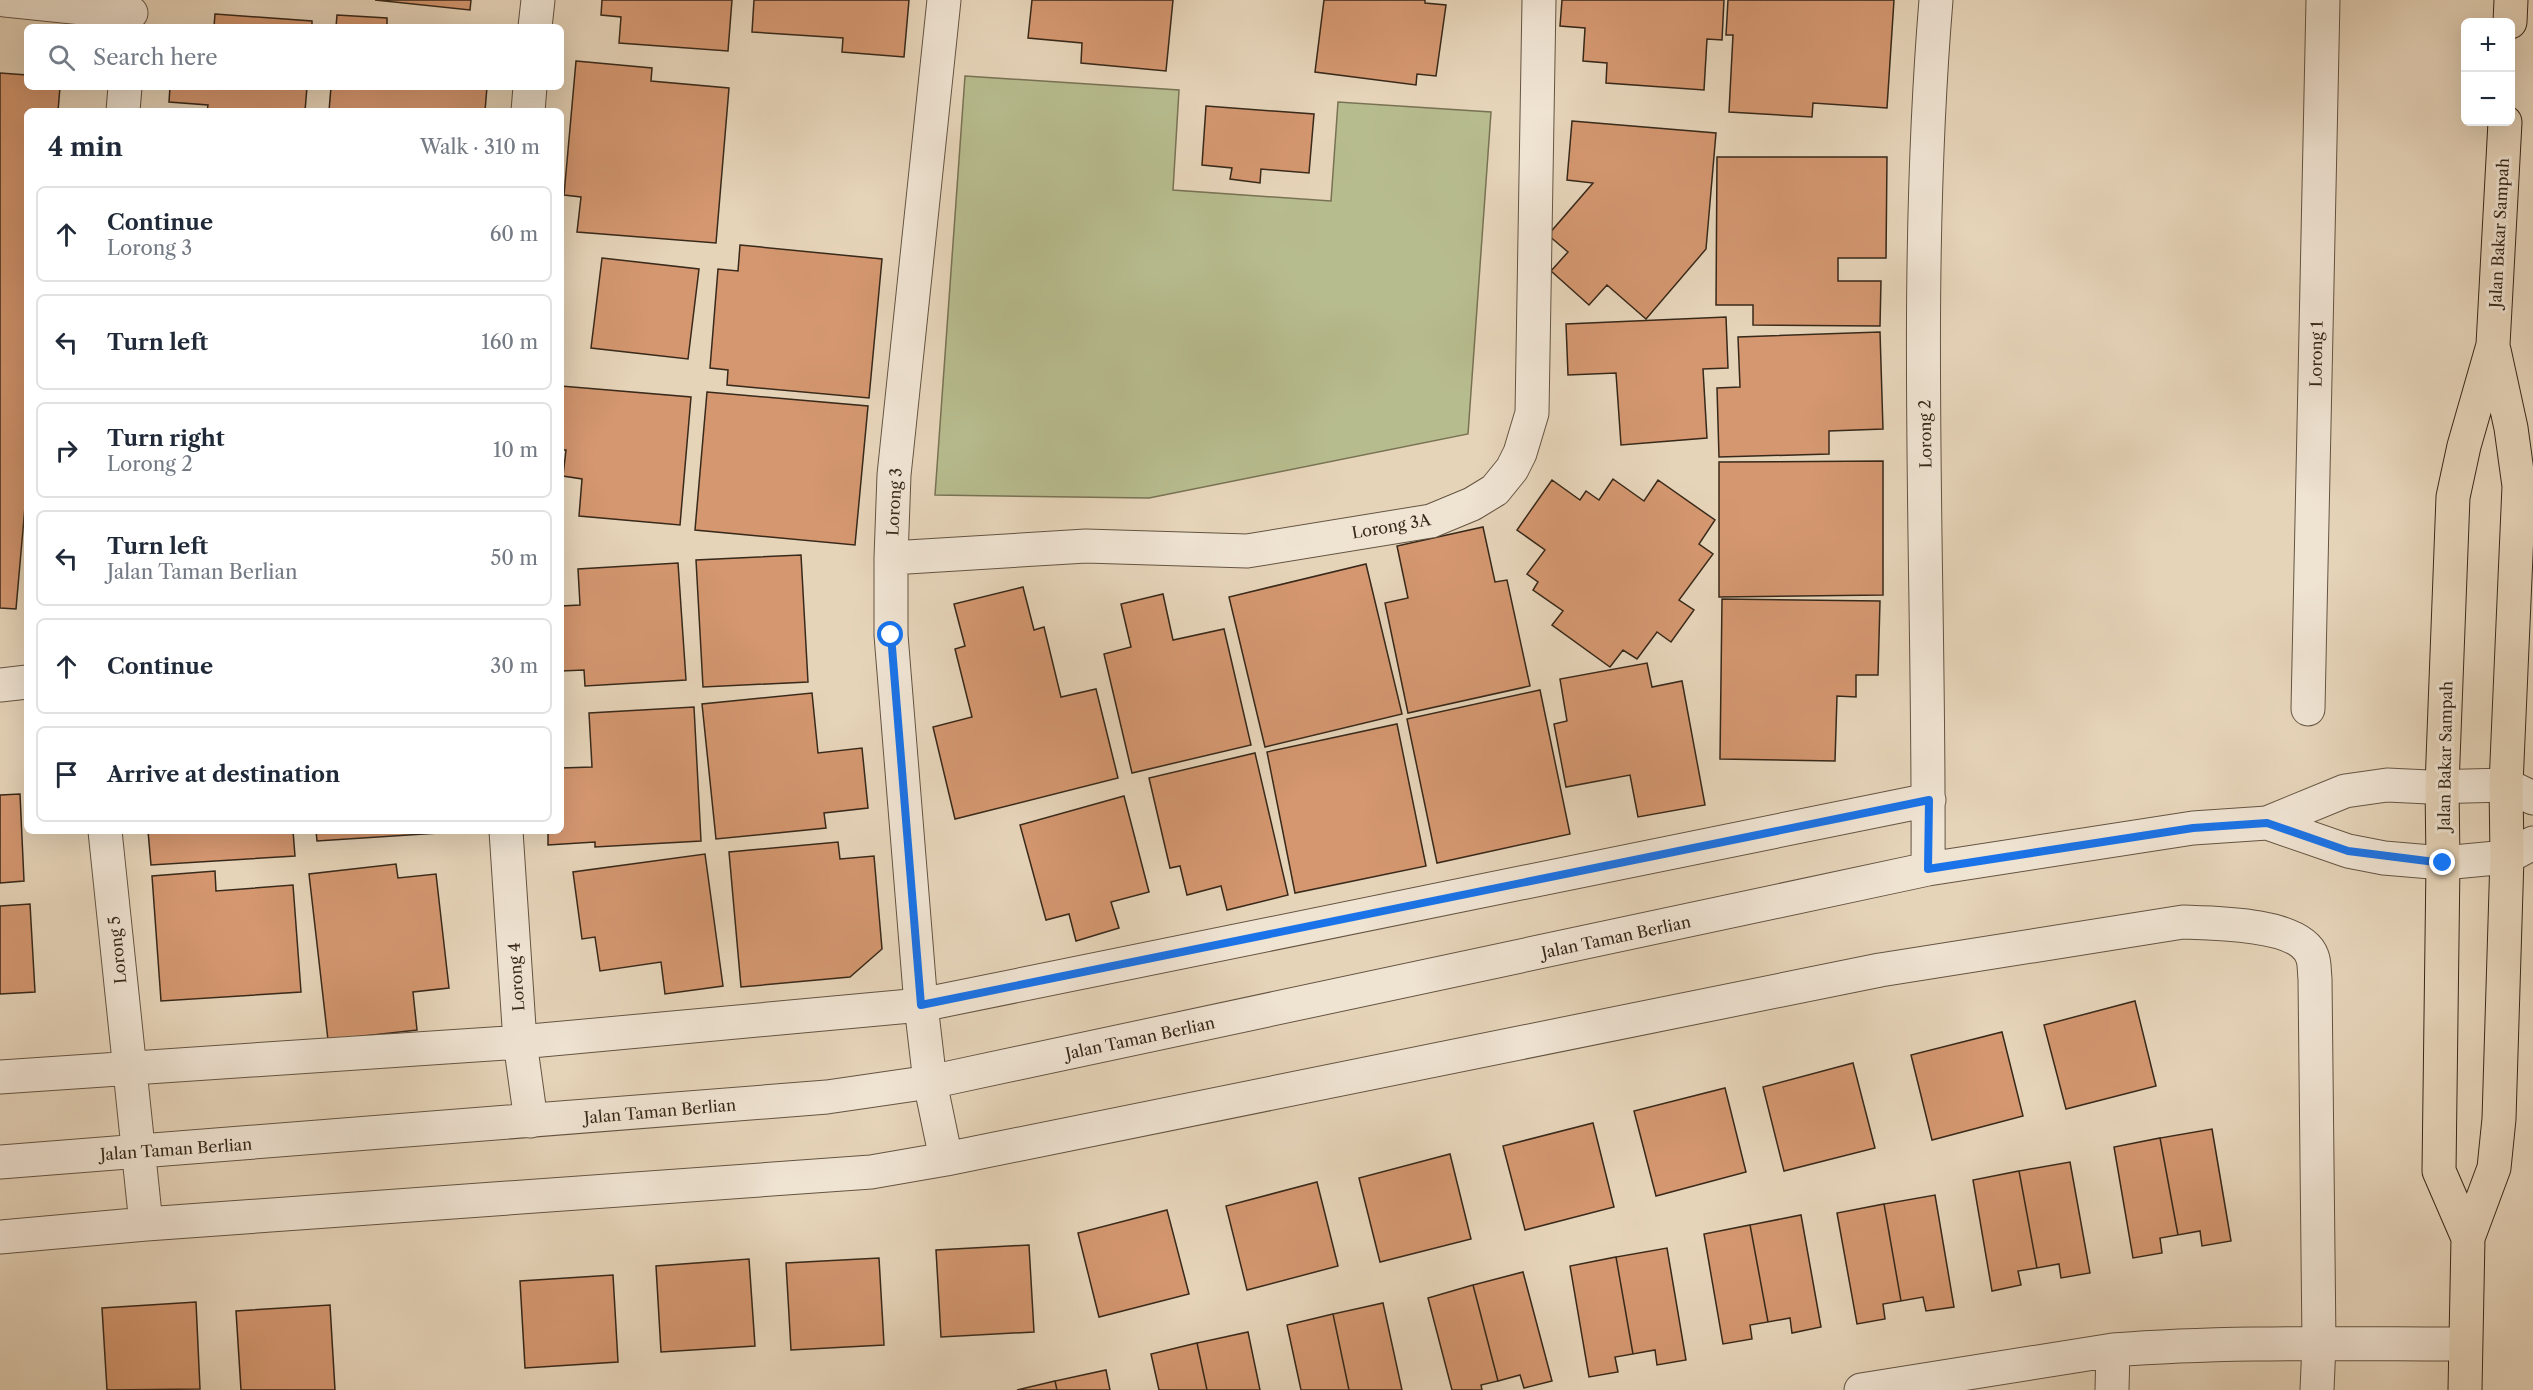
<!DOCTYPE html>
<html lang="en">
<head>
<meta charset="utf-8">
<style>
	body { margin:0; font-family:"Libre Caslon Text",serif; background:#f6f6f7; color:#1f2937 }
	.controls { position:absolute; right:18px; top:18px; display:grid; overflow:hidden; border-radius:9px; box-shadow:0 6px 24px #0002 }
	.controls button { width:54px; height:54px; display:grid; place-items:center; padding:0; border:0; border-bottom:2px solid #e0e1e3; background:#fff; color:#1f2937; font:30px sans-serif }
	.stop { position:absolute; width:18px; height:18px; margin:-14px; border:4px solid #1a73e8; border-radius:50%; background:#fff }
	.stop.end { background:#1a73e8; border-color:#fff; box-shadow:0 2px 6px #0008 }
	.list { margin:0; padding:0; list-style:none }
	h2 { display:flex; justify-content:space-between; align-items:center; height:78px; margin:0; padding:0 24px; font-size:26px }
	h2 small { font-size:20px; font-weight:400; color:#747a83 }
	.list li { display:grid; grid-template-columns:39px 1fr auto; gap:18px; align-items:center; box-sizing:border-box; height:96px; margin:0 12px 12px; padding:0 12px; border:2px solid #e0e1e3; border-radius:9px }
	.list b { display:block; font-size:22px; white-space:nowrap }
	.list p { margin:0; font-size:20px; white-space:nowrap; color:#747a83 }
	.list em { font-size:20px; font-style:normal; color:#747a83 }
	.icon { flex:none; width:33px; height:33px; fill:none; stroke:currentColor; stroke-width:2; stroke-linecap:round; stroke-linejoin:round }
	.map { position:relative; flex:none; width:2533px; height:1390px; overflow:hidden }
	.search { position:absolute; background:#fff; box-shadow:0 6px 24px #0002; left:24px; top:24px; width:540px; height:66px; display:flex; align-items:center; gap:15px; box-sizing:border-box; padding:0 21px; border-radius:9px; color:#747a83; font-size:22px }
	.panel { position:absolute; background:#fff; box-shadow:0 6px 24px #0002; left:24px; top:108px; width:540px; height:726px; border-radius:9px }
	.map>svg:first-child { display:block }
	.green { fill:#b7bc8e; stroke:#787254; stroke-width:1.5 }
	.building { fill:#d49770; stroke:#38291a; stroke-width:1.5 }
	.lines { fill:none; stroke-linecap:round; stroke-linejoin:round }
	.minor-casing { stroke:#645442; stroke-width:35 }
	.major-casing { stroke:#38291a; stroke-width:35 }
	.minor { stroke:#efe3d2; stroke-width:33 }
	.major { stroke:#e6d4b9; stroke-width:33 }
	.route { stroke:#1a73e8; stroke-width:8 }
	.labels { text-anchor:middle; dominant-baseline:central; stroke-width:6; stroke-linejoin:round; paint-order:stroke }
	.street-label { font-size:16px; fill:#38291a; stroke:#efe3d2 }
</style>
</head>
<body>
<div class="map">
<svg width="2533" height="1390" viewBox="0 0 2533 1390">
	<rect width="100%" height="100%" fill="#e6d4b9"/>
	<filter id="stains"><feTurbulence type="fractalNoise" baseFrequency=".00333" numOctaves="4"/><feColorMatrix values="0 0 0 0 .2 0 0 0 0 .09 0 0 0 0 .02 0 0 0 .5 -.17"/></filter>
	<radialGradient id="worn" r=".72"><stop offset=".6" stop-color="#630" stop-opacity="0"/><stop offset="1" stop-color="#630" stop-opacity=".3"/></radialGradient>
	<!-- green -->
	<path class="green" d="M965,76L1179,90L1173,190L1331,201L1338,102L1491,112L1468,434L1149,498L935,495Z"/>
	<!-- building -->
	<path class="building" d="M375,0H471L470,10Z
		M602,0H732L728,51L619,43L621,17L601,15Z
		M754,0H909L904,57L842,52L843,38L752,32Z
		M1032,0H1173L1166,71L1081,63L1082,43L1028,38Z
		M1324,0H1425V3L1446,5L1436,76L1417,74L1416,85L1315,72Z
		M1562,0H1724L1722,40L1707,39L1704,90L1606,83L1607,63L1583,61L1585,28L1560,26Z
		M1728,0H1894L1887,108L1813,103L1812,117L1729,112L1733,35H1726Z
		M215,14L312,21V27H214Z
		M337,15L387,18V26L401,27H336Z
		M576,61L652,68L651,81L729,88L716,243L577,232L581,197L564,195Z
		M0,73L27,75V87H60L58,111H27V484L16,609L0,608Z
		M170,87H307L305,111H207L208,105L169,102Z
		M331,87H487L485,111H329Z
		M1206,106L1314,114L1309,173L1261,169L1260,183L1230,179L1232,168L1202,165Z
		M1572,121L1716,133L1706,249L1646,319L1607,285L1589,305L1551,271L1568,252L1548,235L1593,183L1567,180Z
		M1717,157H1887L1886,258H1838V281H1881L1880,326L1753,325V305H1716Z
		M740,245L882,259L869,398L727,385L728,370L710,368L718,269L738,271Z
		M602,258L699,269L688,359L591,348Z
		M1726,317L1728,368L1703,369L1707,438L1621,445L1616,373L1568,375L1566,324Z
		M1880,332L1883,429L1829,431V454L1719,457L1717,388L1740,387L1738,337Z
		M561,386L691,397L680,525L579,516L582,479L563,476L566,450H561Z
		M707,392L868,406L855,545L695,530Z
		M1883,461V595L1719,597V462Z
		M1613,479L1644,501L1658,480L1715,520L1699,544L1713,554L1679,600L1694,610L1671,642L1657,632L1637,659L1623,650L1610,667L1552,625L1563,611L1533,590L1538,582L1527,574L1545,550L1517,530L1552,480L1580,500L1586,491L1599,500Z
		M1483,527L1495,582L1507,580L1530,686L1408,713L1385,603L1408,598L1397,546Z
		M801,555L808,682L703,687L696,560Z
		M678,563L686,680L585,686L584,670L561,671V606L580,605L578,569Z
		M1366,564L1402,714L1265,747L1229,597Z
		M1023,587L1034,630L1044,627L1061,697L1096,689L1118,778L955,819L933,727L972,717L955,649L965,646L954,604Z
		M1163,594L1173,640L1224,629L1251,745L1132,773L1104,654L1131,647L1121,604Z
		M1722,599L1880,601L1878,675H1856V697L1837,696L1835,761L1720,759Z
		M1647,663L1652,687L1682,681L1705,805L1638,817L1630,775L1566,787L1554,724L1567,721L1560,679Z
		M1540,690L1570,834L1437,863L1407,719Z
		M812,693L818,753L862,748L868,808L824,813L826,828L716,839L702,704Z
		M694,707L701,841L595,847V842L548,845V831H561V768L592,767L589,713Z
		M1397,724L1426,866L1295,893L1267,752Z
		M1255,753L1288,895L1227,910L1221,886L1187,895L1180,866L1170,868L1149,778Z
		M20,794L24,881L0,883V795Z
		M1124,796L1149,892L1111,902L1119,928L1076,941L1069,914L1046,920L1020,825Z
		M148,831H293L295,856L151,865Z
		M316,831H470L317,841Z
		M838,842L840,859L874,856L882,949L850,977L741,987L729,852Z
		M705,854L723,986L665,994L661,962L600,971L595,937L582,939L573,872Z
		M396,864L398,878L436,874L449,988L413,992L417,1030L328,1040L309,874Z
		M215,871L216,891L293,885L301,992L161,1001L152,876Z
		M30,904L35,992L0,994V906Z
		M2135,1001L2156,1086L2066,1109L2044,1025Z
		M2002,1032L2023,1116L1932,1140L1911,1055Z
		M1853,1063L1875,1148L1784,1171L1763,1087Z
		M1725,1088L1746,1172L1656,1196L1634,1111Z
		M1593,1123L1614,1207L1525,1230L1503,1146Z
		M2212,1129L2231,1241L2202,1246L2200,1231L2178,1235L2160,1138Z
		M2160,1138L2178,1235L2160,1238L2162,1253L2133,1258L2114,1147Z
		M1450,1154L1471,1239L1380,1262L1359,1178Z
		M2070,1162L2090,1273L2061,1278L2059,1264L2037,1268L2019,1171Z
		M2019,1171L2037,1268L2018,1271L2021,1285L1992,1291L1973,1180Z
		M1317,1182L1338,1266L1247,1290L1226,1206Z
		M1935,1195L1954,1307L1926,1311L1923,1297L1901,1301L1884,1204Z
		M1884,1204L1901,1301L1883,1304L1885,1319L1857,1324L1837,1213Z
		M1167,1210L1189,1294L1099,1317L1078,1233Z
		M1801,1215L1821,1327L1792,1333L1790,1318L1768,1322L1750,1225Z
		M1750,1225L1768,1322L1750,1325L1752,1339L1723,1344L1704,1234Z
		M1029,1245L1034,1332L941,1337L936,1250Z
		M1667,1248L1686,1360L1657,1365L1655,1350L1633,1354L1616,1257Z
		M1616,1257L1633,1354L1615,1357L1618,1372L1589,1377L1570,1266Z
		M879,1258L884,1345L791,1350L786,1263Z
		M749,1259L755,1346L661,1352L656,1266Z
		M1523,1272L1552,1381L1524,1388L1520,1375L1498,1381L1473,1285Z
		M613,1275L618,1362L525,1368L520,1281Z
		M1473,1285L1498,1381L1481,1385L1482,1390H1452L1428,1298Z
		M196,1302L200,1389L107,1390L102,1308Z
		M1383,1303L1402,1390H1349L1333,1314Z
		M330,1305L335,1390H241L236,1311Z
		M1333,1314L1349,1390H1301L1287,1325Z
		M1248,1332L1260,1390H1207L1197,1343Z
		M1197,1343L1207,1390H1159L1151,1354Z
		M1106,1370L1110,1390H1057L1055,1381Z
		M1055,1381L1057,1390H1017Z"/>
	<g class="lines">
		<!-- minor casing -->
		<g class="minor-casing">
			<path id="minor" d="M5,0L131,13
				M944,0L894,475L891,558V635L921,1005L930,1082L946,1159
				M535,27L538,0
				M123,111L125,87
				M528,111L530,87
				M891,558L1086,546L1247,551L1431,521L1472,504L1495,490L1512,469L1520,453L1532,413L1539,0
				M0,685L27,682
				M2308,709L2323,0
				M2267,823L2348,851L2384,858L2443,863L2507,857L2533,843
				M105,831L146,1224
				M506,831L520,1042L531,1121
				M1928,869C1930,580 1912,289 1936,0
				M0,1077L520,1042L921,1005L1929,800
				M0,1162L827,1097L930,1082L1928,869L2193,828L2267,823L2345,791L2387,785L2429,787L2506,785L2533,798
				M0,1237L146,1224L871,1172L946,1159L1880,970L2183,922C2212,923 2300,923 2312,956C2315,963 2314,972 2315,979L2319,1344L2317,1390
				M1861,1390L2113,1350C2230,1341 2348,1344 2465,1344
				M2112,1390L2113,1350"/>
		</g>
		<!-- major casing -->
		<g class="major-casing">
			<path id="major" d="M2510,22L2511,0
				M2468,1238L2439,1171L2443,863L2442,786L2453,497L2464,446L2493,345L2505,122
				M2465,1390L2468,1238L2494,1168L2499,1119L2507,857L2506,785L2519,486L2511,428L2494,350"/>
		</g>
		<!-- minor -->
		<use href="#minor" class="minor"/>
		<!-- major -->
		<use href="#major" class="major"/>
	</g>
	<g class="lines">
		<!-- route -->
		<path class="route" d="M891,635L921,1005L1929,800L1928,869L2193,828L2267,823L2348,851L2443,863"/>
	</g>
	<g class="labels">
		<!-- street labels -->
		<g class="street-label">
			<text transform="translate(2499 233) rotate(-87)">Jalan Bakar Sampah</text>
			<text transform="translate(2316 354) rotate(-89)">Lorong 1</text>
			<text transform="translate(1925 434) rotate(-91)">Lorong 2</text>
			<text transform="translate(894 502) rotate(-87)">Lorong 3</text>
			<text transform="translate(1391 526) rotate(-10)">Lorong 3A</text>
			<text transform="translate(2445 756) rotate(-89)">Jalan Bakar Sampah</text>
			<text transform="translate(1616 937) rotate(-12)">Jalan Taman Berlian</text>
			<text transform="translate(117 950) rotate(-96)">Lorong 5</text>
			<text transform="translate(516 977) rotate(-94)">Lorong 4</text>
			<text transform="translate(1140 1038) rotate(-12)">Jalan Taman Berlian</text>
			<text transform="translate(660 1111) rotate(-5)">Jalan Taman Berlian</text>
			<text transform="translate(176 1149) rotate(-4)">Jalan Taman Berlian</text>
		</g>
	</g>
	<rect width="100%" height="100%" filter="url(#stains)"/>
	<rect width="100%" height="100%" fill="url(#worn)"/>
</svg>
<div class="controls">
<button>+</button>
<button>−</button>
</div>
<div class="stop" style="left:891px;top:635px"></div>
<div class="stop end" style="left:2443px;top:863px"></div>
<div class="search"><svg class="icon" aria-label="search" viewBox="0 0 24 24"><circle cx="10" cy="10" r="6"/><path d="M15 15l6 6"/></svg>Search here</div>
<section class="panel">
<h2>4 min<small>Walk · 310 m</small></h2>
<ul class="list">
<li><svg class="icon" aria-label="ahead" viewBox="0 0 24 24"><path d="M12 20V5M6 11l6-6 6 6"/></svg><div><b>Continue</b><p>Lorong 3</p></div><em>60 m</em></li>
<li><svg class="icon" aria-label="left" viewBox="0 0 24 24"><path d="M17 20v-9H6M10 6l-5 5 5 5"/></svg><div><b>Turn left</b></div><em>160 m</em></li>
<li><svg class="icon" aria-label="right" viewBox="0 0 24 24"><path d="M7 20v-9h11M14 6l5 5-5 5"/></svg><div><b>Turn right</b><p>Lorong 2</p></div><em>10 m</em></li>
<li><svg class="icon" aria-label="left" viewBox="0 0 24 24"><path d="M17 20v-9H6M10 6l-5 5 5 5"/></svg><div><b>Turn left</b><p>Jalan Taman Berlian</p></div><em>50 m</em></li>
<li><svg class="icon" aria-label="ahead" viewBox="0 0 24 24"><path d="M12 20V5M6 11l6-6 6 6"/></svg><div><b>Continue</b></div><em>30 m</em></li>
<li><svg class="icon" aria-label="arrive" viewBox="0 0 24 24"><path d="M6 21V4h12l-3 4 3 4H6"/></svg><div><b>Arrive at destination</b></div></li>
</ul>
</section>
</div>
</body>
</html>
